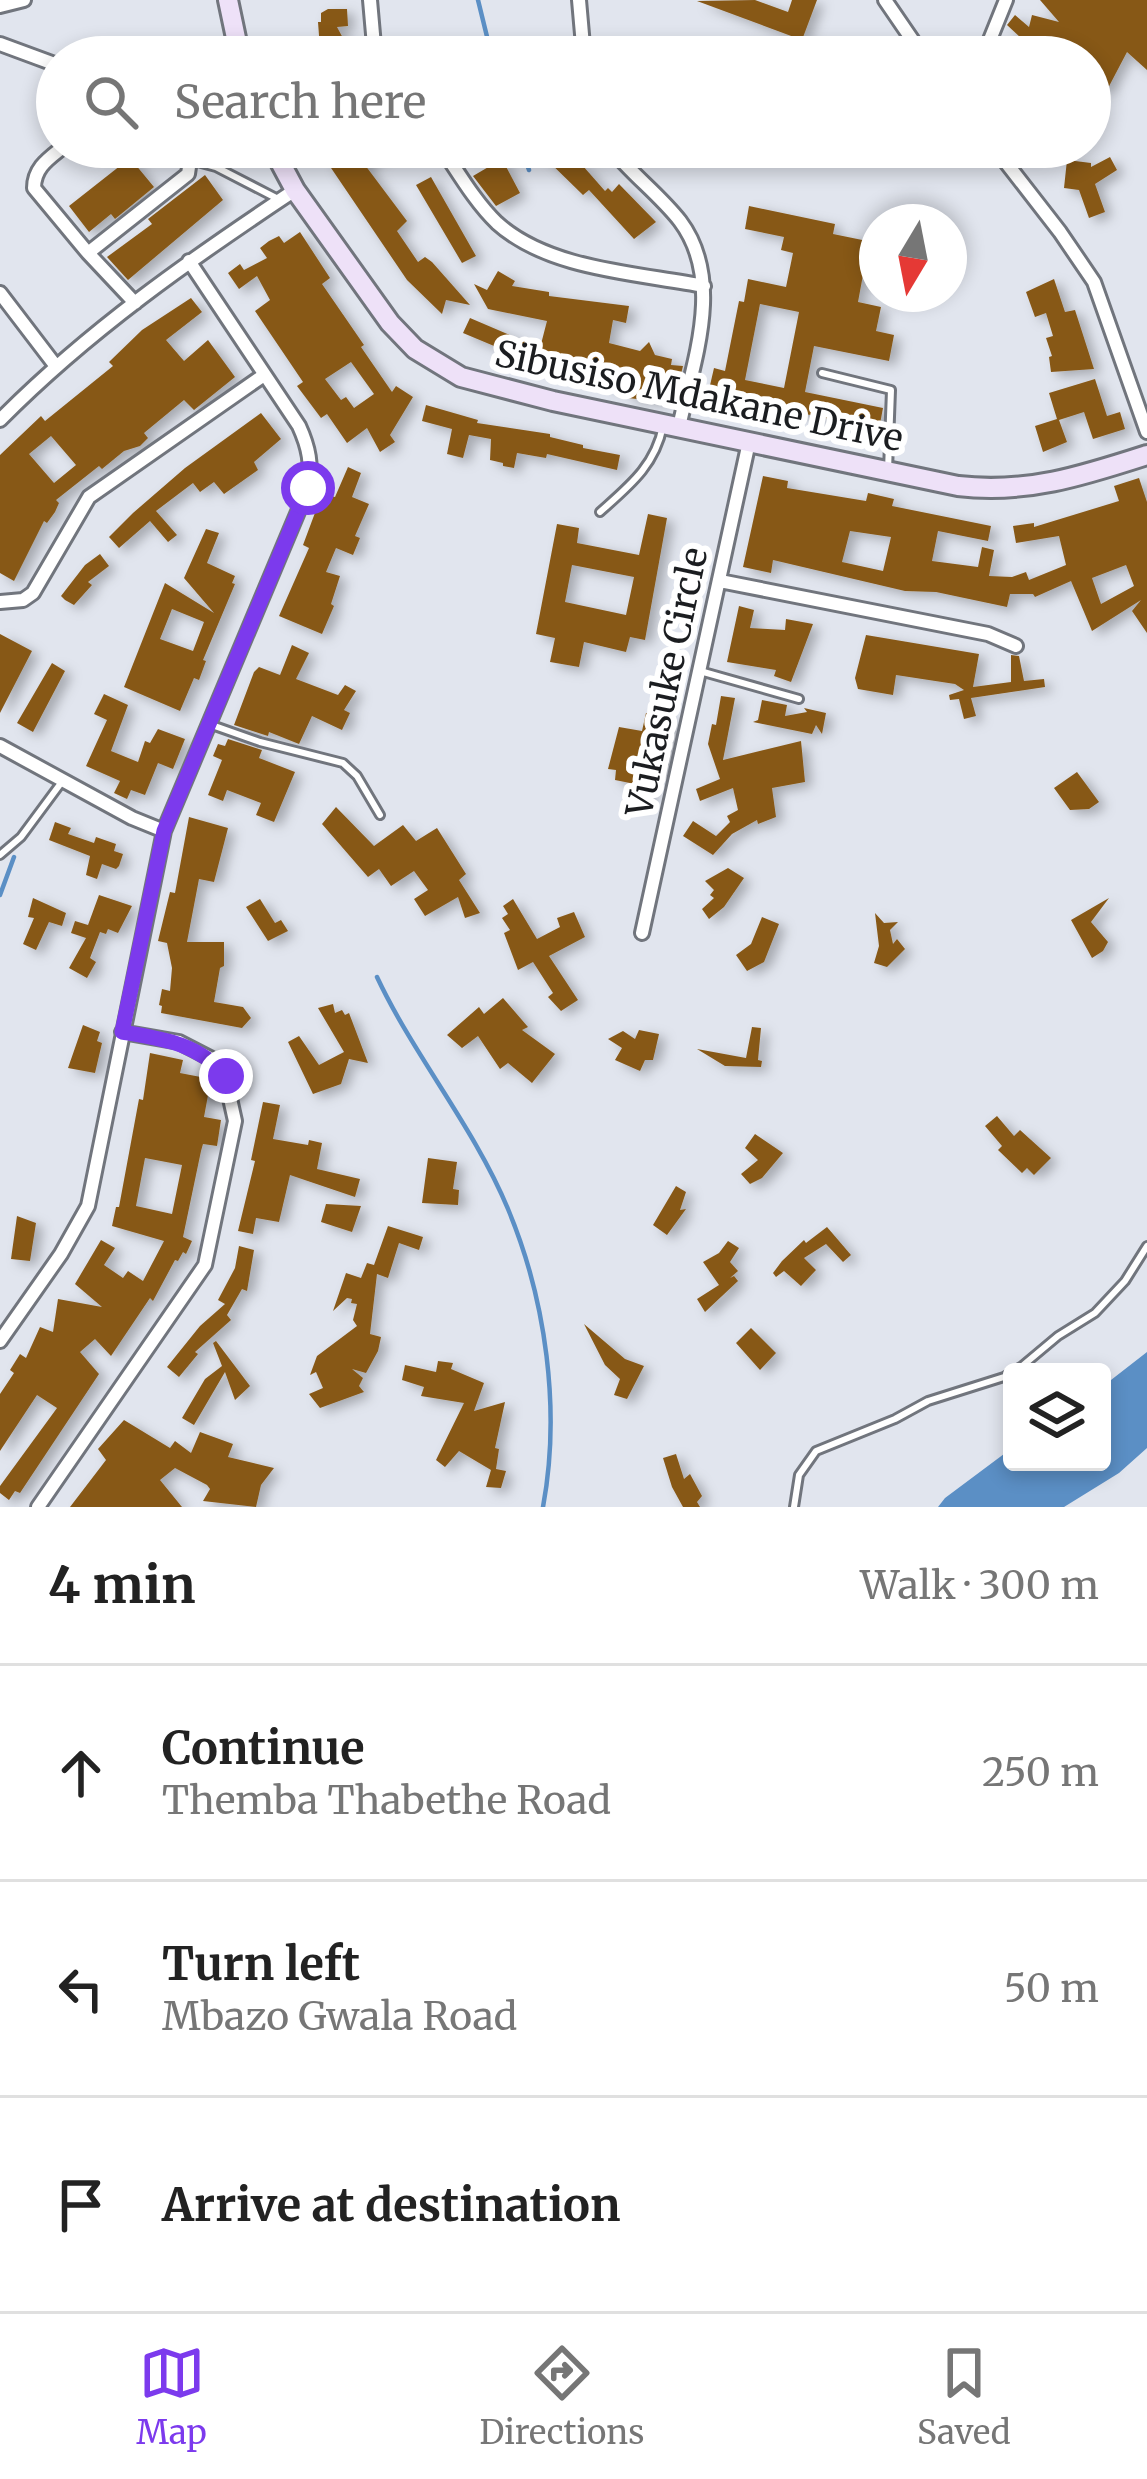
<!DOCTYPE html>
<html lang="en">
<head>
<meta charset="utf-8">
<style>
	body { margin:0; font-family:Merriweather,serif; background:#f2f2f2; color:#222 }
	.controls { position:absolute; right:36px; bottom:36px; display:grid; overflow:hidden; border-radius:12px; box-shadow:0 6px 18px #0003 }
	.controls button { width:108px; height:108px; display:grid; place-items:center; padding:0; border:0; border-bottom:3px solid #e0e0e0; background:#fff; color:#222; font:60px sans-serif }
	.compass { position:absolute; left:859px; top:204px; width:108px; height:108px; border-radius:50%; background:#fff; box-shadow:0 6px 18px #0003; rotate:190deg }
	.stop { position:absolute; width:36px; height:36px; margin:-27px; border:9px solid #7c3aed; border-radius:50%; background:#fff }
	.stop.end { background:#7c3aed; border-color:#fff; box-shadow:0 3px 12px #0008 }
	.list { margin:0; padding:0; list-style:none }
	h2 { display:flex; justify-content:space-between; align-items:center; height:156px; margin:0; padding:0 48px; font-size:51px }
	h2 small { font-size:39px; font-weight:400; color:#767676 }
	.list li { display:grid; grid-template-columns:78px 1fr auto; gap:36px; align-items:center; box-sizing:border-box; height:216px; padding:0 48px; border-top:3px solid #e0e0e0 }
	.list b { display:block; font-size:45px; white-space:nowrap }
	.list p { margin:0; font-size:39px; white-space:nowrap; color:#767676 }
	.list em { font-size:39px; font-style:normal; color:#767676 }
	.icon { flex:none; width:66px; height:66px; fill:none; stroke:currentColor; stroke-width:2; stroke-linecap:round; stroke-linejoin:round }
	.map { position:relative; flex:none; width:1147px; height:1507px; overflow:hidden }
	.search { position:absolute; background:#fff; box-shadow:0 6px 18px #0003; left:36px; right:36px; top:36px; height:132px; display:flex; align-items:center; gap:30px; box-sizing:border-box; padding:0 42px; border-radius:66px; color:#767676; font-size:45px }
	.sheet { height:804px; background:#fff }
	nav { display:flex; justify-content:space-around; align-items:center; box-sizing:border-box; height:168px; border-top:3px solid #e0e0e0; background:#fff; font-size:33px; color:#767676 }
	nav a { display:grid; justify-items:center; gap:6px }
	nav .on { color:#7c3aed }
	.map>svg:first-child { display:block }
	.water { fill:#5b8fc5 }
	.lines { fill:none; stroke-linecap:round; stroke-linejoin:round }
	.stream { stroke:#5b8fc5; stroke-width:4.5 }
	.building { fill:#875817; fill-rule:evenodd; filter:url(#shadow) }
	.lane-casing { stroke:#71757d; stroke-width:12 }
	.street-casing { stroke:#71757d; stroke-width:18 }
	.secondary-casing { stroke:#71757d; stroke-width:24 }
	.lane { stroke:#fff; stroke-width:6 }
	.street { stroke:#fff; stroke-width:12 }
	.secondary { stroke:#eee1f8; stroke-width:18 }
	.route { stroke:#7c3aed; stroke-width:15 }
	.labels { text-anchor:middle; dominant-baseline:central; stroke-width:12; stroke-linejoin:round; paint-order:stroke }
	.street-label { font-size:36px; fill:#1b1d20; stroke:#fff }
</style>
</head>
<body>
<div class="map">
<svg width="1147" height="1507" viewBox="0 0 1147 1507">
	<defs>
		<filter id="shadow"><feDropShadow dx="7" dy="4.5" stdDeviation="6" flood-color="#0004"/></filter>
	</defs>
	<rect width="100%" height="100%" fill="#e1e5ee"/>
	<!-- water -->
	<path class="water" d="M1147,1352V1448L1119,1473L1064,1507H938L945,1498L1012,1448V1462H1102V1387Z"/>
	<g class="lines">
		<!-- stream -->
		<path class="stream" d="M478,0L492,57
			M521,147L529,170
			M0,895L14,857
			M377,977C414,1056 474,1127 508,1209C546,1300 561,1410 543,1507"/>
	</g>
	<!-- building -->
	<path class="building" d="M755,0L788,12L792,0H817L802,40L697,1Z
		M1040,0H1147V70L1127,52L1106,92L1090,76V57H1014L1021,38L1007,25L1015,15L1029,27L1032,15L1059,22Z
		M328,9H347L348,26L337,27L344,40L331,46L329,42L320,49L318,22H321V13Z
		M350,147H391L365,165L407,221L397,231L418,262L425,257L432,262L470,305L446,300L442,314L407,280L327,162Z
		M549,147H557L580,168L583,166L605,191L608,188L612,192L619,184L656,222L634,239L589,190L583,195L542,155Z
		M1110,157L1117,170L1095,184L1105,212L1089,218L1079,190L1064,188L1067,160L1091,163V167Z
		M130,158L154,187L115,219L111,214L89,232L69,206Z
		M502,159L520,193L496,206L473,176Z
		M205,175L223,200L128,280L107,257L152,224L148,219Z
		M431,177L476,256L462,263L416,185Z
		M749,206L835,224L833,234L877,243L875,266L865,264L858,302L881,307L876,331L894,335L889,361L814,346L805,392L883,408L879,429L708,394L714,368L725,371L739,301L744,302L748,279L786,287L793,253L781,250L784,237L745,229ZM760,304L799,312L784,388L745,380Z
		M300,232L330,278L322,284L364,345L361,347L392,392L396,386L413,397L390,435L395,442L380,452L367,428L347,443L327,414L321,418L297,386L303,382L255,311L270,300L257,276L239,289L228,273L240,264L244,270L267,258L260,248L269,241L279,236L284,243ZM351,362L374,394L354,408L346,397L341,400L325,379Z
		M498,271L515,281L512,286L549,292V296L629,306L626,323L613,320L609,343L640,351L649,342L655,355L672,359L671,365L683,366L675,398L665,396L664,402L628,398L629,389L603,385L605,374L518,356L463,333L470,318L540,348L547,321L488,309L474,284L487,290Z
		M1054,279L1065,312L1075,310L1094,369L1051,372L1049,357L1052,356L1046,338L1053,336L1046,313L1035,317L1026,292Z
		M191,298L202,312L166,340L184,361L208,340L235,377L194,410L184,400L144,433L148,438L140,446L124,451L102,469L99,466L56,500L59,503L55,512L47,523L44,521L14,581L0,573V455L41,416L45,421L113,366L109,362L142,330ZM51,436L76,465L54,483L29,454Z
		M1095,379L1107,416L1120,412L1125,429L1093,439L1084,412L1059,420L1067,442L1043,452L1035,426L1057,419L1049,393Z
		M426,405L478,420L477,423L550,434V437L583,445V448L620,455L617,470L547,454L546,458L517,453L514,468L503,466V463L490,460L491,439L469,435L463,458L447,454L452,429L422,421Z
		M261,413L281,439L254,462L258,470L224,494L214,482L200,492L193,483L156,511L177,535L168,542L150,521L119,548L109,537L133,513L185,468Z
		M348,467L361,473L352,497L369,504L355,536L360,538L353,555L336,548L326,572L340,576L331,604L334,606L322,634L279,616L309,548L303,545L322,494L335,497Z
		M763,476L788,481L787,488L866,501L868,493L894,499L892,506L991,526L988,541L938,531L932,561L978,567L982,547L994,550L989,576L1012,577L1026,572L1029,580L1066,565L1059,536L1016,543L1013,526L1034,523V527L1119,501L1114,486L1139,478L1147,502V633L1132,611L1141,600L1092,631L1071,581L1035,597L1033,594H1010L1007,607L936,592L905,591L773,560L771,573L743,567ZM850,531L891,537L883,571L842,562ZM1126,565L1134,586L1101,604L1092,578Z
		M648,514L667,518L645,640L630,637L626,652L584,642L579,667L550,662L555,638L536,634L557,524L579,528L577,543L639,555ZM572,565L634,577L626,615L565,602Z
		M206,529L219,533L207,563L235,576L232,583L235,584L203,660L206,661L199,680L194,678L180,711L124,687L165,583L214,613L184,578ZM172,609L204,622L193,651L160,639Z
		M100,554L109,566L88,582L92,585L74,605L65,600L61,596L85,565Z
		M739,606L754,610L750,628L785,630L786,619L813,624L791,682L774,676L776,670L727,662Z
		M0,634L32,651L0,713Z
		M866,635L979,654L973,687L1011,682V655L1019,656L1024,681L1044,679L1045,687L971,698L976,716L964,719L959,699L950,700L949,695L964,690L955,684L896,675L893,695L858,689L855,678Z
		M292,645L309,653L296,679L338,695L345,685L356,691L344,710L350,713L342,730L312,716L299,744L269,732L268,736L234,725L254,672L259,667L280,675Z
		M52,663L65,671L33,732L17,723Z
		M104,694L128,705L111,751L138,762L145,741L150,743L158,729L185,739L173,769L158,763L145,795L131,790L127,799L114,793L120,781L86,766L107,720L94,714Z
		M721,696L735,698L723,760L801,741L805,782L772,788L776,817L758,824L757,820L732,834L713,855L683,836L693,821L716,836L730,822L727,816L738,810L733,788L700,801L696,789L720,779L708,744L712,724L716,725Z
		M762,700L787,705L785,716L807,712L804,708L826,713L822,734L816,725L812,734L753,722L758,720Z
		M646,713L674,719L665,775L653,773L647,803L632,800L635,784L615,780L616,770L608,769L619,727L642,731Z
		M228,739L262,750L259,758L295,772L274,822L256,815L261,803L227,790L223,801L208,795L222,760L213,756L218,744L225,746Z
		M1077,772L1099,802L1089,809L1070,810L1054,788Z
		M336,807L374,846L403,825L416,841L437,828L466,874L459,880L480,913L465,918L458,897L425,916L414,899L428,890L414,871L391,886L379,869L368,877L322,824Z
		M189,817L228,828L214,882L199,879L187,942H224V966L220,968L214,1002L243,1007L251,1018L242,1028L161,1013L162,1006L159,1005L162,989L170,991L172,968L167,943L158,941L170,892L175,893Z
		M55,822L71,828L68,834L94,843L96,837L116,844L114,851L123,854L119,866L116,869L102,864L97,879L86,875L90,856L49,840Z
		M728,868L744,878L724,907L709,919L702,909L714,898L710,895L714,890L705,881Z
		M99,895L132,906L118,933L108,929L106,934L100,932L90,958L96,962L87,978L69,968L86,938L71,933L75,921L88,925Z
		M33,898L66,913L62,926L49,922L36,950L23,944L34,918L28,917Z
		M1109,898L1091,922L1108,942L1103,951L1092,958L1071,920Z
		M260,899L275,923L281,920L288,931L268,941L246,907Z
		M513,899L537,939L560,927L557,918L574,912L585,937L549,956L578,1000L561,1011L548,997L553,993L533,962L518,970L504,933L510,930L502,918L508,914L503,906Z
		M875,913L884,923L898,922L890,930L893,944L897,939L905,949L887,967L874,963L879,946Z
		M762,917L779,924L764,962L747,971L736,955L751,944Z
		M503,998L528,1027L522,1030L555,1054L532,1083L508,1063L500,1069L478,1036L462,1048L447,1035L479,1007L484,1014Z
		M333,1004L335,1013L342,1010L345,1015L349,1013L368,1063L349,1059L341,1084L313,1094L288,1042L299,1036L319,1065L344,1052L318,1008Z
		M83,1025L100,1032L97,1041L102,1043L95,1073L68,1068Z
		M752,1027L761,1028L758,1060L762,1061L761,1067L725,1066L697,1049L746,1058Z
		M639,1030L659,1034L653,1060H645L640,1071L615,1060L622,1048L608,1039L623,1031L635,1039Z
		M150,1053L183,1060L180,1073L211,1079L204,1117L221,1120L217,1146L203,1144L201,1151L183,1237L192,1241L186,1254L183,1252L178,1261L175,1260L153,1301L150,1298L111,1356L95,1339L80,1352L99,1374L20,1493L15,1491L9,1500L0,1493V1486L57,1408L37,1395L0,1451V1394L14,1373L10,1370L20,1354L26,1358L40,1327L53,1332L58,1299L102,1307L75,1284L101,1240L115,1248L104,1265L123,1278L128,1271L143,1281L164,1241L112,1226L116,1207H119L139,1099L143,1100ZM145,1158L182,1165L172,1214L136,1206Z
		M263,1102L280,1105L273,1139L308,1145L309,1140L322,1143L317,1169L360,1179L355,1197L290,1175L279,1222L256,1218L253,1234L238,1231L255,1161L251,1160Z
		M997,1116L1014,1136L1020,1130L1051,1158L1034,1175L1027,1168L1022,1173L998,1150L1002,1146L985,1126Z
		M755,1134L783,1153L762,1178L750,1184L741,1174L758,1160L745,1148Z
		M428,1158L457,1162L453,1189L459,1190L458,1205L422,1203Z
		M676,1186L686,1192L680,1210L686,1209L667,1235L653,1225Z
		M326,1204L361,1206L352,1232L321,1222Z
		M17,1216L36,1223L30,1261L11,1259Z
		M388,1226L423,1237L419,1250L399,1243L388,1278L377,1274L370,1334L381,1337L378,1351L366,1373L352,1369L363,1378L359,1386L364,1392L320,1408L309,1394L323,1388L316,1372L310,1375L317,1356L357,1326L353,1320L357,1304L351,1303L352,1299L347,1298L333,1311L346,1273L361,1278L367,1263L374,1265Z
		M827,1227L851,1255L843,1262L826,1244L804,1258L816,1270L801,1286L784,1271L776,1277L773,1273L782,1261L804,1240L806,1243Z
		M728,1241L739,1248L730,1262L738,1271L730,1278L734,1276L738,1281L705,1312L697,1299L719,1285L703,1262L719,1253Z
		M239,1246L254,1250L247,1291L242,1289L227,1315L231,1320L195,1352L198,1354L179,1377L167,1367L200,1326L225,1304L218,1300L235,1268Z
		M584,1324L625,1359L644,1366L627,1399L614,1395L620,1379L605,1365Z
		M751,1328L776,1353L760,1370L736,1343Z
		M216,1341L250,1386L235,1400L225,1372L194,1425L182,1418L205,1379L222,1366L213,1343Z
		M438,1361L453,1363L451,1369L484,1383L474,1411L505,1402L495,1448L499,1449L496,1469L506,1471L501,1488L486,1487L491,1470L459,1451L445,1467L436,1460L464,1403L421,1396L424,1387L402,1380L405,1365L436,1372Z
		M124,1420L170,1448L175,1441L191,1453L200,1432L233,1444L228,1457L274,1468L261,1485L256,1507L203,1501L210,1489L207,1485L175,1468L160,1480L182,1507H70L106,1460L98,1449Z
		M676,1454L684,1479L690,1474L702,1496L697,1502L700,1507H683L672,1487L663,1458Z"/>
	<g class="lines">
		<!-- lane casing -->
		<g class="lane-casing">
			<path id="lane" d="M190,160L216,167L280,200
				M822,373L891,390L888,470
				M600,512C629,486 655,466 663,426
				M700,671L799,699
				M209,724L260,742L343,763L357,776L380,815
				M0,855L21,837L61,783
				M794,1507L799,1475L816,1451L895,1419L928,1401L1004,1377L1021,1367L1058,1336L1095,1313L1125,1281L1147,1246"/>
		</g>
		<!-- street casing -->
		<g class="street-casing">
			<path id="street" d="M370,0L375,57
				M579,0L584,57
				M885,0L924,57
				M0,6L24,0
				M0,44L57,65
				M983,57L1006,0
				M63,147C48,159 34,168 34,188L88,253
				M441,147C458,172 475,202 497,223C549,270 638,273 704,286
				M610,147C631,174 659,194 680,221C725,281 693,362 679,427
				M994,147L1060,232L1094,282L1147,432
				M0,293L55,365
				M135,303L88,253L188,174L190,160L179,147
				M0,420C88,331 191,259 295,190
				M720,581L988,634L1016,646
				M0,602L23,600L33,593L89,497L264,375
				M0,746L132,818L164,831
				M642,933L749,442
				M0,1341L61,1254L88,1206L164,831L308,488C312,464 309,448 299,426L189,261
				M38,1507L205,1265L235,1121L225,1076L210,1058L179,1042L122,1032"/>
		</g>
		<!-- secondary casing -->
		<g class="secondary-casing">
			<path id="secondary" d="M228,0L240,57
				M272,147L295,190L390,323L415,349L461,377L553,401L958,486C1027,494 1082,476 1147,455"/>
		</g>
		<!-- lane -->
		<use href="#lane" class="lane"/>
		<!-- street -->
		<use href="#street" class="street"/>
		<!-- secondary -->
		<use href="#secondary" class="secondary"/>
	</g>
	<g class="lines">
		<!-- route -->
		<path class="route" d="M226,1076C197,1043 163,1039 122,1032L164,831L308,488"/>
	</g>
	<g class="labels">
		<!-- street labels -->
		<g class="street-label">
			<text transform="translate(699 396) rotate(12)">Sibusiso Mdakane Drive</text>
			<text transform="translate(667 682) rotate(-78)">Vukasuke Circle</text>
		</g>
	</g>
</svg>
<div class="controls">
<button><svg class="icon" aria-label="layers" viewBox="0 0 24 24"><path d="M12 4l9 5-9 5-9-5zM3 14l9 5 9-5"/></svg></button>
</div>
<svg class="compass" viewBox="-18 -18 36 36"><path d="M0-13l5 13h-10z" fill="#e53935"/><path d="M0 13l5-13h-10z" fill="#767676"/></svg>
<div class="stop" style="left:308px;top:488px"></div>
<div class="stop end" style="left:226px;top:1076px"></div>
<div class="search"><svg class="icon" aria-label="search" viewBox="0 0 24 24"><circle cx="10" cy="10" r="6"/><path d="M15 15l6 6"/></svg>Search here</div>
</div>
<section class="sheet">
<h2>4 min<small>Walk · 300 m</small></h2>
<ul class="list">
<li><svg class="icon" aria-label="ahead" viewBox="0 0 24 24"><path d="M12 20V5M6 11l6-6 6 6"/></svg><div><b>Continue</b><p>Themba Thabethe Road</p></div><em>250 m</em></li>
<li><svg class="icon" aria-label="left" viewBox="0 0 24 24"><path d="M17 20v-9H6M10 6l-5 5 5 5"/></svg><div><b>Turn left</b><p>Mbazo Gwala Road</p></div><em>50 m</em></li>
<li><svg class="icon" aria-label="arrive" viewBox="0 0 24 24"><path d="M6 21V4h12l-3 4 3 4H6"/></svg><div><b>Arrive at destination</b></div></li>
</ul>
</section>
<nav>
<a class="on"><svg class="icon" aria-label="map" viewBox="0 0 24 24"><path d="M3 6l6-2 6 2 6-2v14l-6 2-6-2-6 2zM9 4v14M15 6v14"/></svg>Map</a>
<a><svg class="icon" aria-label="directions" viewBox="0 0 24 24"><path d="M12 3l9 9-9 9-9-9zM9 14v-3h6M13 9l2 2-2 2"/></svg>Directions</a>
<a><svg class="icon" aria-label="saved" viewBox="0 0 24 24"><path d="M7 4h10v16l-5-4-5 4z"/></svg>Saved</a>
</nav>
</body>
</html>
